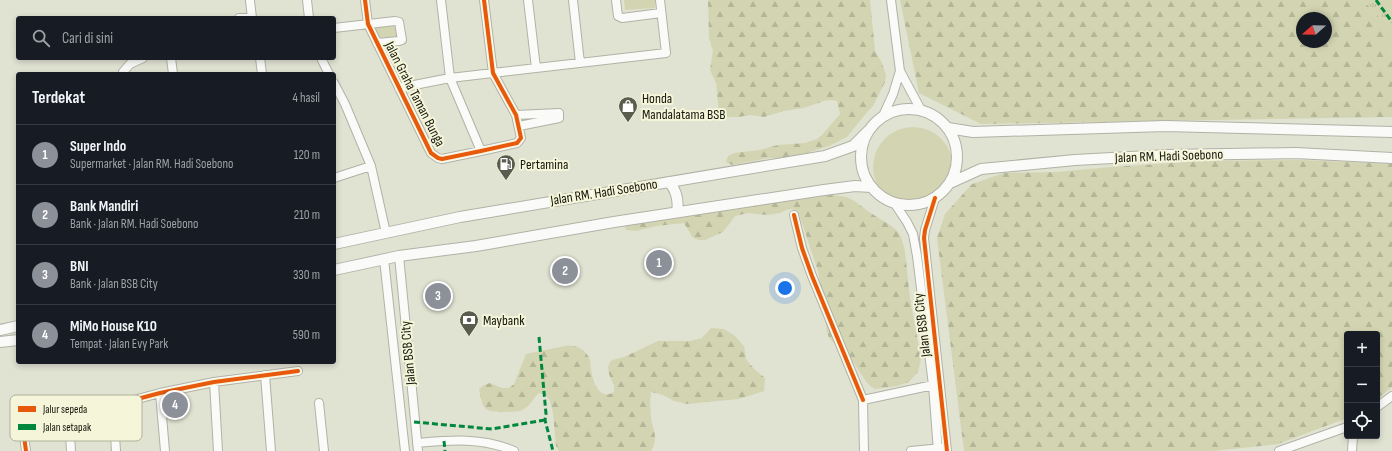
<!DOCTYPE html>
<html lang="id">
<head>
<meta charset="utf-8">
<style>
	body { margin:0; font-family:"Sofia Sans Condensed",sans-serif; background:#242831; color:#f1f3f6 }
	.controls { position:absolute; right:12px; bottom:12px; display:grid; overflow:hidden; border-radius:4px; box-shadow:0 2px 6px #0003 }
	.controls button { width:36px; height:36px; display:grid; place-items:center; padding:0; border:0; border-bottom:1px solid #363941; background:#171b24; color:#f1f3f6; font:20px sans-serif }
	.compass { position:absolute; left:1296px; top:12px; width:36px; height:36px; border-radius:50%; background:#171b24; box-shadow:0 2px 6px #0003; rotate:250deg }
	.you { position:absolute; left:785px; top:288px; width:14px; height:14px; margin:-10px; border:3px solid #fff; border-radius:50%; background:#1a73e8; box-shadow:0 0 0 6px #1a73e833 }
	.badge { display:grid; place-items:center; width:26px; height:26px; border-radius:50%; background:#8c9099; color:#fff; font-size:13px; font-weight:700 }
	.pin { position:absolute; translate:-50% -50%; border:2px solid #fff; box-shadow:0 1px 4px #0006 }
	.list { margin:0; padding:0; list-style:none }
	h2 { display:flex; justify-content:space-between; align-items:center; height:52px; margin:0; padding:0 16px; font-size:17px }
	h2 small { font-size:13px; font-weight:400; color:#9ea1a6 }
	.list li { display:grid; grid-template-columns:26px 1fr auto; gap:12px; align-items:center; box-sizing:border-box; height:60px; padding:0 16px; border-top:1px solid #363941 }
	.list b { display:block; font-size:15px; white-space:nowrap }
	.list p { margin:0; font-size:13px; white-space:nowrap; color:#9ea1a6 }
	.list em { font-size:13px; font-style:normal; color:#9ea1a6 }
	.icon { flex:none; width:22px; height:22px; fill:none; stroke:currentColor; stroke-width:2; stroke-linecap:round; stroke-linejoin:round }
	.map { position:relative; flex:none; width:1392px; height:451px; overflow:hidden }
	.search { position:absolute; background:#171b24; box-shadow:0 2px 6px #0003; left:16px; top:16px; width:320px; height:44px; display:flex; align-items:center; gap:10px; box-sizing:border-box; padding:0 14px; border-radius:4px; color:#9ea1a6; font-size:15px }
	.panel { position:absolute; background:#171b24; box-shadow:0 2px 6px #0003; left:16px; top:72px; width:320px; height:292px; border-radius:4px }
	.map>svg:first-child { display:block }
	.grass { fill:url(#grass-tufts) }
	.forest { fill:url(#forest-firs); fill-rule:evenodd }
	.park { fill:#d3d5b2 }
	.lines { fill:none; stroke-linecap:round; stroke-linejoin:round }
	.minor-casing { stroke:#b1b2a6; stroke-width:10 }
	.major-casing { stroke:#b1b2a6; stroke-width:12 }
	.minor { stroke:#fafbf8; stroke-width:8 }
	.major { stroke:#fafbf8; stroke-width:10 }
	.quiet { stroke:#00873e; stroke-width:3; stroke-dasharray:6 3; stroke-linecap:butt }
	.cycleway-casing { stroke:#f4f5d9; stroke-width:6 }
	.cycleway { stroke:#e8590c; stroke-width:4 }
	.labels { text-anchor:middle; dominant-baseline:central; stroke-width:4; stroke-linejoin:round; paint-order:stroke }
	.street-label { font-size:14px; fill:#13140a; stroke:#f4f5d9 }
	.poi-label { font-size:14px; fill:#13140a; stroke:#f4f5d9; text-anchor:start }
	.key { fill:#f4f5d9; stroke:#b0b29b; stroke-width:1 }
	.key-label { font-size:11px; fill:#13140a }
</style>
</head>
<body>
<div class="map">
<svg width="1392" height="451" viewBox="0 0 1392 451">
	<defs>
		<pattern id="grass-tufts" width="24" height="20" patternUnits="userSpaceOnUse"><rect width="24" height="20" fill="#d3d5b2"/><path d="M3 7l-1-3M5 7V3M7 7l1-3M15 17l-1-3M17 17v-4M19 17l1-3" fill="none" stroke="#b4b698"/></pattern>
		<pattern id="forest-firs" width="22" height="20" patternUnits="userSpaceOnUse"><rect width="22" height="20" fill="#d3d5b2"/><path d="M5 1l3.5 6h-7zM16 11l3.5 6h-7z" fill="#b4b698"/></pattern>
	</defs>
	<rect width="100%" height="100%" fill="#e0e2d2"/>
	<!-- grass -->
	<path class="grass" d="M1362,0H1392V55L1377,14Z"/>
	<!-- forest -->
	<path class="forest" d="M708,0H870L875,51L882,63L886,75L885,82L873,106L868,111L847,137L829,146L797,156L783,158H769L732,165L726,162L728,156L734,153L759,150L778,145L805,143L817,139L822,135L840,114L837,101L830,100L824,101L804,108L784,111L764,117L751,115L738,117H724L719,114L716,83L710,70L713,50L709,38Z
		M900,0H1362L1377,14L1390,39L1388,45L1392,55V117L981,124L919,93ZM1302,18H1326V42H1302Z
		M1301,160L1392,164V387L1377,399V334H1347V418L1278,444L1214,451H964L937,238L945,214L972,184L1004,173L1056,172L1111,167L1203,161Z
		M831,195L846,197L853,200L869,212L893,227L898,232L901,237L905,251L910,298L921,359L918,372L909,382L897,386L875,389L869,385L865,380L848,354L840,345L834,343L829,338L827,332L818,271L798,211L792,209L786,210L780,213L767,215L748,213L735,216L723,232L705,240H699L693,238L684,223L657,226L636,231L626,230L625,227L626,224L805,197H819Z
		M711,328L724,329L735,336L744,346L746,359L754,369L765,378L764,391L739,399L687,404L674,401L663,395L651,392C650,400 650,409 651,418C653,430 659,439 651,451H559L556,446L553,413L550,401L546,395L539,393C534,397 530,406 524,409C519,413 512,411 505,412C484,412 483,410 479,389L484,385L490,383L502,388H509L514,384L526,354L565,346C575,344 586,349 590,360C591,363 590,366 591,369C593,382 599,401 614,392V386L609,374L608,367L610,362L612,360L624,357L658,341H690L702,338Z"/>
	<!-- park -->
	<path class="park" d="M624,0H655V8L625,10Z
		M397,23L398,36L377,38L374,32L373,24Z
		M873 167a40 40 0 1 1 80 0a40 40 0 1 1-80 0Z"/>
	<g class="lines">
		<!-- minor casing -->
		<g class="minor-casing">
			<path id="minor" d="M307,0L309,18
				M365,0L368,24L431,153L438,158L442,159L481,151L517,143L521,138L516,115L493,73L484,0
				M441,0L450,78L481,151
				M528,0L536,68
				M573,0L580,63
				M616,0L618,16L622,18L661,13
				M250,1L252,18
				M239,18H252
				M334,28L395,21L399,22L402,40L399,41L377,43
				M171,58L173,74
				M260,58L262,74
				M321,58L329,74
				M900,71L921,110
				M124,74L123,72L130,64L143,58
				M334,83L345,104L371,166L386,233
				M399,88L450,78L666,53L660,0
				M516,115L559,113V118L519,126
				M882,118L893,94L900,71L891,0
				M334,178L371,166
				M935,198L925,230L924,238L947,451
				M895,204L907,222L913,234L917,256L933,385L938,451
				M794,215L802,248L812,276L863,400
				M399,256L418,451
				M384,259L405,451
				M265,375L271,451
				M214,382L218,451
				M160,393L165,451
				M319,403L324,451
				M113,405L116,451
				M1377,407L1392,396
				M69,417L71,451
				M417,443C451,440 482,437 514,451
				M26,451C25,441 21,431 32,427L160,393L214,382L298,371
				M864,451L863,400L938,384
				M911,451L942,448
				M1279,451L1347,427
				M1352,451L1353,436"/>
		</g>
		<!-- major casing -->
		<g class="major-casing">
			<path id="major" d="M861 157a48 48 0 1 1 96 0a48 48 0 1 1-96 0Z
				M948,128L973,132L1165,126L1392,132
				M669,182C677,191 679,200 677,212
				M950,183L981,169L1075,160L1168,155L1296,153L1392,158
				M334,244L460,217L825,156L853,146L868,131
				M334,270L399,256L476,246L614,222L824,190L855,186L871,187
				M0,330L18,326
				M0,342L18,340"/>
		</g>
		<!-- minor -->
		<use href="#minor" class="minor"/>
		<!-- major -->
		<use href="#major" class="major"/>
		<!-- quiet -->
		<path class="quiet" d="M1376,0L1392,22
			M539,337L546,414L545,420L553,451
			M414,422L492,429L545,420
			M444,441L445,451"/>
		<!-- cycleway casing -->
		<g class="cycleway-casing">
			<path id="cycleway" d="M365,0L368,24L431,153L438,158L442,159L481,151L517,143L521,138L516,115L493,73L484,0
				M935,198L925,230L924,238L947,451
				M794,215L802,248L812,276L863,400
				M26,451C25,441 21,431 32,427L160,393L214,382L298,371"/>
		</g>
		<!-- cycleway -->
		<use href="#cycleway" class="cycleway"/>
	</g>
	<!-- icons -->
	<defs>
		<g id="shop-pin" transform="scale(1)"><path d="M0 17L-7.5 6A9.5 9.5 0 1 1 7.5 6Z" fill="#5b5c50" stroke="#f4f5d9"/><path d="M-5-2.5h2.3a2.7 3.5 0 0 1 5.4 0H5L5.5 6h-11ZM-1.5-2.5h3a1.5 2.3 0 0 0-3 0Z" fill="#fff"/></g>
		<g id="fuel-pin" transform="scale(1)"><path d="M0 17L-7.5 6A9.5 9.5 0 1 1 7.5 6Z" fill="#5b5c50" stroke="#f4f5d9"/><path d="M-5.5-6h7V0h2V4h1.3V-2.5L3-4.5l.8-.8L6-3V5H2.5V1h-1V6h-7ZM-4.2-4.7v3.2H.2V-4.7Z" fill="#fff"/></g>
		<g id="bank-pin" transform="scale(1)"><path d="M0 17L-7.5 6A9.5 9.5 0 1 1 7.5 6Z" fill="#5b5c50" stroke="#f4f5d9"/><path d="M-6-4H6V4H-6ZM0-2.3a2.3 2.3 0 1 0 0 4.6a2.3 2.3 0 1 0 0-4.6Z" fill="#fff"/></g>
	</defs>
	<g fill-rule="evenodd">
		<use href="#shop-pin" x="628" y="106"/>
		<use href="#fuel-pin" x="506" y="164"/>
		<use href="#bank-pin" x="469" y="320"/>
	</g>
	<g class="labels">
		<!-- street labels -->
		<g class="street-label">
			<text transform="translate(415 94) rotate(63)">Jalan Graha Taman Bunga</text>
			<text transform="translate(1169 156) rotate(-2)">Jalan RM. Hadi Soebono</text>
			<text transform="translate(604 192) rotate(-9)">Jalan RM. Hadi Soebono</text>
			<text transform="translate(922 325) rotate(-97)">Jalan BSB City</text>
			<text transform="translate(408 353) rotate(-95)">Jalan BSB City</text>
		</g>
		<!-- poi labels -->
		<g class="poi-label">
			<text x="642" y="98">Honda<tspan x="642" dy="16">Mandalatama BSB</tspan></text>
			<text x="520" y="164">Pertamina</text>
			<text x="483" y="320">Maybank</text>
		</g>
	</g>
	<!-- legend -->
	<rect x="10" y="395" width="132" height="46" rx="6" class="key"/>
	<rect x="18" y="406" width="18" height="6" fill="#e8590c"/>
	<rect x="18" y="424" width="18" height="6" fill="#00873e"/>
	<g class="key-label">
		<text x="43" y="413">Jalur sepeda</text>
		<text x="43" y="431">Jalan setapak</text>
	</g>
</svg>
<div class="controls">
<button>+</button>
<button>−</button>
<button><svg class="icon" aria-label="locate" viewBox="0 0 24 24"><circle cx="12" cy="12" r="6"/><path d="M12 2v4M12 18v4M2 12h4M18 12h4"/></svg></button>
</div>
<svg class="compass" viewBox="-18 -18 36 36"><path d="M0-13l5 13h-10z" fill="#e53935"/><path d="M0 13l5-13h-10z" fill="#9ea1a6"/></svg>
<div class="you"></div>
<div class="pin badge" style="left:659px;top:263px">1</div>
<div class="pin badge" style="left:565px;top:271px">2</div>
<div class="pin badge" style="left:438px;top:296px">3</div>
<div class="pin badge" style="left:175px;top:405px">4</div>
<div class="search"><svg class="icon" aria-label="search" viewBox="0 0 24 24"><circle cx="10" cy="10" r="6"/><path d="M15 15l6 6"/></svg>Cari di sini</div>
<section class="panel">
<h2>Terdekat<small>4 hasil</small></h2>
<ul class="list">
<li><span class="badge">1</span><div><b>Super Indo</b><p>Supermarket · Jalan RM. Hadi Soebono</p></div><em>120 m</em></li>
<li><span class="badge">2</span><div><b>Bank Mandiri</b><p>Bank · Jalan RM. Hadi Soebono</p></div><em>210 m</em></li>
<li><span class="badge">3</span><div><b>BNI</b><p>Bank · Jalan BSB City</p></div><em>330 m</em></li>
<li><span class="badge">4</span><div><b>MiMo House K10</b><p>Tempat · Jalan Evy Park</p></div><em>590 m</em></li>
</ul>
</section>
</div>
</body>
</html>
